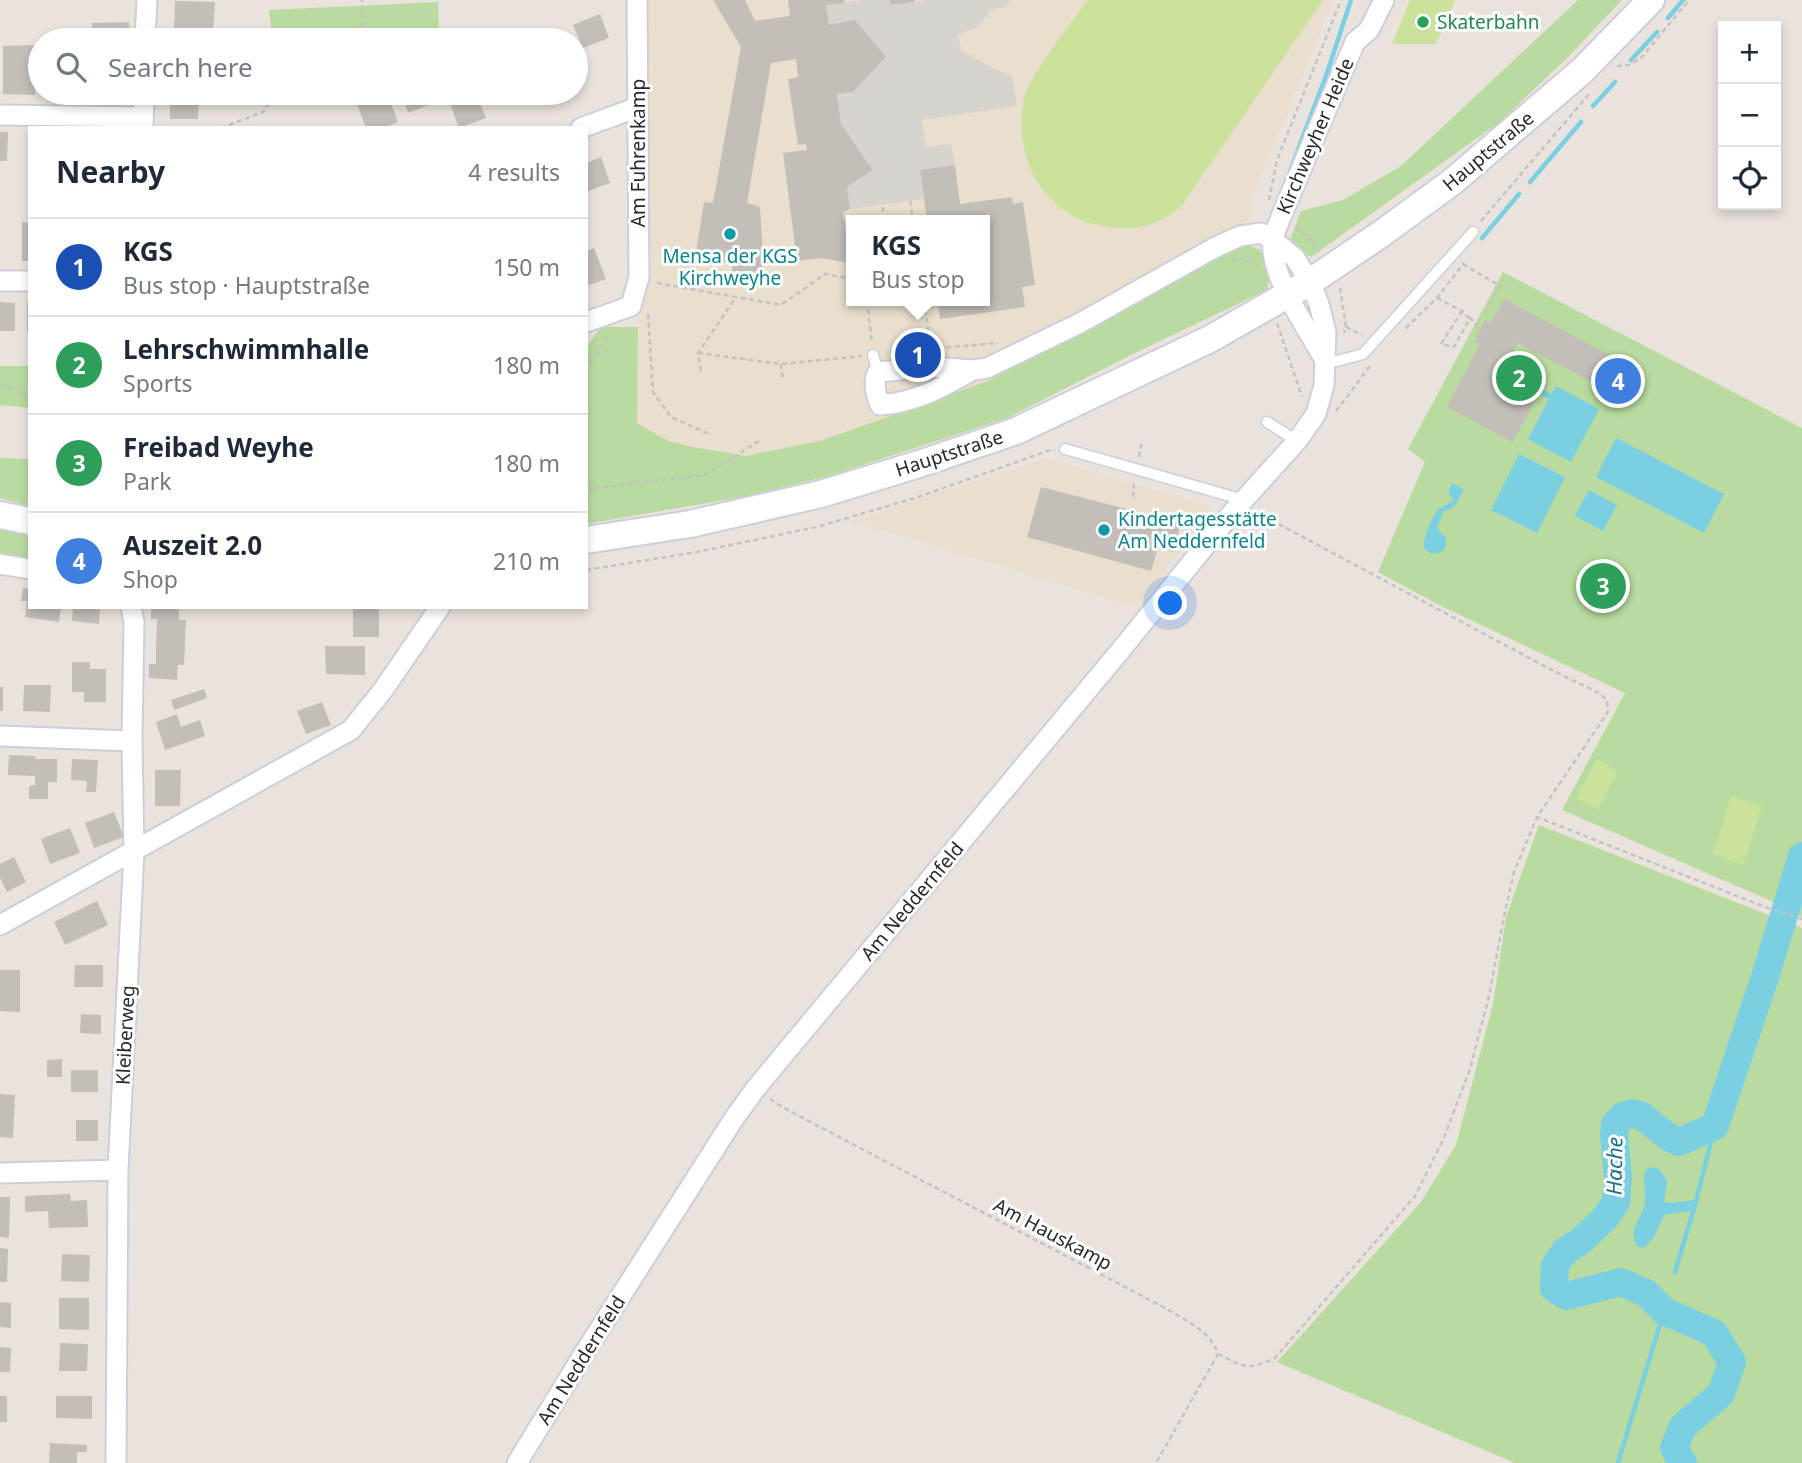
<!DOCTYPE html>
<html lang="en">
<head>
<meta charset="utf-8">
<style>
	body { margin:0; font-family:"Noto Sans",sans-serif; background:#f6f6f7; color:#1f2937 }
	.controls { position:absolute; right:21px; top:21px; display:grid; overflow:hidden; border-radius:0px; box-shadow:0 4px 10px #0003 }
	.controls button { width:63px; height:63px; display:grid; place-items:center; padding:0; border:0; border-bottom:2px solid #e0e1e3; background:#fff; color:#1f2937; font:35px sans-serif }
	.you { position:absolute; left:1171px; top:604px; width:24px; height:24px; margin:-18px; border:5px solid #fff; border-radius:50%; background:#1a73e8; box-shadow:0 0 0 10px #1a73e833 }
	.badge { display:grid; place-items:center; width:46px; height:46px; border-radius:50%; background:#1a73e8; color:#fff; font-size:23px; font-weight:700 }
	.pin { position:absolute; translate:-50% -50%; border:4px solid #fff; box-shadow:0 2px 7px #0006 }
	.popup { position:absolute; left:846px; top:215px; width:144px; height:91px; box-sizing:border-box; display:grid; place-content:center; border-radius:0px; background:#fff; filter:drop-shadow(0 2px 5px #0005); font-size:23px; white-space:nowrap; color:#747a83 }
	.popup b { font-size:26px; color:#1f2937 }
	.popup::after { content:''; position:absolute; left:50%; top:100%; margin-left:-14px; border:14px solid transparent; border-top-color:#fff }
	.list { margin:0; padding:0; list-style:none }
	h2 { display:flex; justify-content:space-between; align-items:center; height:91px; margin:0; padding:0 28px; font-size:30px }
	h2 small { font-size:23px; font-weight:400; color:#747a83 }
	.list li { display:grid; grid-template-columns:46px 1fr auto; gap:21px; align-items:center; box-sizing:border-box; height:98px; padding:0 28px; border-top:2px solid #e0e1e3 }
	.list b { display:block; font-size:26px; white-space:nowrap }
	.list p { margin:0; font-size:23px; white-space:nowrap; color:#747a83 }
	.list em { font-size:23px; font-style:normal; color:#747a83 }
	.icon { flex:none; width:38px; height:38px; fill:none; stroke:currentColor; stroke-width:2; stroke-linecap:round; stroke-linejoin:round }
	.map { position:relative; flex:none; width:1802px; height:1463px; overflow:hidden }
	.search { position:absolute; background:#fff; box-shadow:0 4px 10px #0003; left:28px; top:28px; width:560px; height:77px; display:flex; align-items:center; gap:18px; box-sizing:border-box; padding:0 24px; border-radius:38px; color:#747a83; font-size:26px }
	.panel { position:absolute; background:#fff; box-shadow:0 4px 10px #0003; left:28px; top:126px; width:560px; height:483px; border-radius:0px }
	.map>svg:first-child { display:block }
	.education { fill:#eadece; fill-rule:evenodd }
	.green { fill:#b9db9f }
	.pitch { fill:#cae29b }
	.plaza { fill:#d7d3cf }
	.water { fill:#7ad0e2 }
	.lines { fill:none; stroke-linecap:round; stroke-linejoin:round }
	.stream { stroke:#7ad0e2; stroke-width:4.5 }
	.river { stroke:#7ad0e2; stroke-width:28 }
	.building { fill:#c3beb8 }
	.lane-casing { stroke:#cbcfda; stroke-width:13 }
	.street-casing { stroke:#cbcfda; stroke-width:23 }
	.secondary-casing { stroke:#cbcfda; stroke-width:30 }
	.path { stroke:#c3c3c3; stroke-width:2.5; stroke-dasharray:5 3.5; stroke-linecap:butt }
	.lane { stroke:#fff; stroke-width:10 }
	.street { stroke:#fff; stroke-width:19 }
	.secondary { stroke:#fff; stroke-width:26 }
	.leisure-dot { fill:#2e9e5b; stroke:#fff; stroke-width:2.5 }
	.culture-dot { fill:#0f9aa8; stroke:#fff; stroke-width:2.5 }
	.labels { text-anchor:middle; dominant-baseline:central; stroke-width:6; stroke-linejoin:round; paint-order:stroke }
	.leisure-label { font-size:19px; fill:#27864d; stroke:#fff; text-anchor:start }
	.street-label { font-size:19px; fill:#292929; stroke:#fff }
	.culture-label { font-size:19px; fill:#0d838f; stroke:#fff }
	.water-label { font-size:21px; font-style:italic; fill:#1b6f8c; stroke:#fff }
</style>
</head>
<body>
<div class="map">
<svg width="1802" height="1463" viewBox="0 0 1802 1463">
	<rect width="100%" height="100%" fill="#eae3dd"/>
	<!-- education -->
	<path class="education" d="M642,0H1333L1252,199L1245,244L988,381L823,440L746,456L698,448L668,441L637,423ZM852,220H984V301H852Z
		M1046,458L1210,506L1205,521L1139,603L1136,601L1132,606L851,521Z"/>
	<!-- green -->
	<path class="green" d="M1578,0H1622L1568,57L1501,121L1311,257L1299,251L1290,240L1301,211L1343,200L1401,166Z
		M438,2L439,31L420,40H273L269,10Z
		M1245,244L1260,250L1271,268L1267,290L1133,354L1007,418L829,476L742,497L586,524V349L600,327H638L637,423L668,441L698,448L746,456L823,440L988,381Z
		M1503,272L1802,428V917L1778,904L1562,810L1625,693L1437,604L1378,572L1425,462L1408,449Z
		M0,366H30V408L0,405Z
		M0,458L30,459V506L0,498Z
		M0,525L30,530V565L0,560Z
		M1539,825L1802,928V1463H1515L1277,1362L1421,1202L1456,1145L1493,1004L1506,917Z"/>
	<!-- pitch -->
	<path class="pitch" d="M1088,0H1323L1182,205C1173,215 1153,225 1140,227C1135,228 1129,228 1124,228C1054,228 1014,171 1023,104C1026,78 1071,24 1088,0Z
		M1410,0H1455L1436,44H1392Z
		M1597,759L1618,771L1598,810L1576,798Z
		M1731,796L1762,806L1743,865L1713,854Z"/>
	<!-- plaza -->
	<path class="plaza" d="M863,0H890L891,5L927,0H1011L1005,7L992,9L978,27L957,35L962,51L995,69L1012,76L1017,106L922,120L926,147L951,144L955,165L920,170L924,199L850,209L847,187L873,170L841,124L837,94L853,92L885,57L855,20L829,25L826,5Z"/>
	<!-- water -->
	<path class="water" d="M1535,386L1551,394L1556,386L1599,409L1571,462L1528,439L1549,399L1533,391Z
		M1616,438L1724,494L1704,533L1596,477Z
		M1519,454L1565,477L1537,533L1491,510Z
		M1452,483L1464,490L1454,507L1443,512L1437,528L1446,538L1445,549C1438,555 1429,556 1424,547C1423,539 1432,515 1439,509C1446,504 1449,506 1453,499L1449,494V490Z
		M1589,490L1617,505L1603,531L1575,516Z
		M1652,1167L1659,1169L1667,1181L1664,1202L1669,1203L1696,1200L1693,1210L1664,1215L1654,1237L1644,1248L1637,1246C1627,1226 1642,1221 1645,1203C1646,1194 1644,1183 1644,1173L1648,1168Z"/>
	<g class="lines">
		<!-- stream -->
		<path class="stream" d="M1668,18L1683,0
			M1631,60L1657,32
			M1593,106L1615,82
			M1290,171L1327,73L1351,0
			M1530,182L1581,122
			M1482,238L1519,194
			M1675,1272L1695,1205L1715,1126
			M1618,1463L1664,1311"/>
		<!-- river -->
		<path class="river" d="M1683,1463L1674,1448L1683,1426L1721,1394L1732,1362L1714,1333L1664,1311L1646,1293L1621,1282L1566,1296L1554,1288L1555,1266L1564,1252L1582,1240L1605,1218L1616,1202L1618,1178L1614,1134L1615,1124L1623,1116L1632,1113L1642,1116L1667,1136L1679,1142L1715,1126L1766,974L1802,856"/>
	</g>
	<!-- building -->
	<path class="building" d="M713,0H745L755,21L790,16L788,0H844V3L826,5L829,25L855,20L886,57L853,92L837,94L841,124L873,170L847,187L850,209L843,212L850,263L821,258L797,261L783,153L807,150L806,144L798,145L788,79L798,77L796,59L771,63L747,203L760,207L764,272L731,277L733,263L695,259L704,202L713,203L741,47Z
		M890,0H914V2L890,5Z
		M175,1L215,2L213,33L174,31Z
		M600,14L609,38L583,48L573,25Z
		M129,22L130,40H88V36H93L92,23Z
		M34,45L35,95L3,94V46Z
		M80,93H118V101L80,100Z
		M170,93H199L198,119H170Z
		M381,93H387L398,122L383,128H366L356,102Z
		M401,93H432L436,102L408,113Z
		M471,93H476L486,118L459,128L449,101Z
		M0,132H8L7,161H0Z
		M601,157L610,183L586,192V163Z
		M955,165L960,204L1012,197L1013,204L1023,202L1035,285L1022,287L1025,307L940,319L938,301H984V220H927L920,170Z
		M22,222L30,223V261H22Z
		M594,248L606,279L586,286V251Z
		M1504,299L1638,370L1623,398L1518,343L1512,354L1543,370L1533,391L1538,394L1513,442L1447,407L1480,344L1474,341L1485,320L1491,323Z
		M0,302L15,303V331H0Z
		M27,302H30V332H27Z
		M1041,487L1181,523L1173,552L1158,547L1151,571L1027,537Z
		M23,588L30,589V607H61L59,622L25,617L27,601H21Z
		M73,607H100L99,624L72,621Z
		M151,607H179V620H186L184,665H178L177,680L149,678V664H156V649L157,619H151Z
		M353,607H379V637H353Z
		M325,646H365V675L326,674Z
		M72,662H90V669H106V702H84V692H72Z
		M24,685H51L50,712L23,711Z
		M0,687H3V711H0Z
		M204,689L207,698L174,710L171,700Z
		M322,702L331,725L306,734L297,711Z
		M177,714L181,727L200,720L205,736L165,750L156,722Z
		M9,755L35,756V759H57V782H48V799H29V786L35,785V776L8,775Z
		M72,759L98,760L96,792H86L87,781L71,780Z
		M155,770H181L180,806H155Z
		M114,812L124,837L94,848L85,823Z
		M70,828L80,853L50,864L41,839Z
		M14,857L26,882L7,892L0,878V864Z
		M97,901L108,925L65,945L54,922Z
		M75,965H103V987H74Z
		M0,970H20V1012L0,1011Z
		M81,1014L101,1015V1034L80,1033Z
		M62,1059V1077H47V1060Z
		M71,1070H98V1092H71Z
		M0,1094L15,1095L13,1138L0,1137Z
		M76,1120H98V1141H76Z
		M70,1194L71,1201L87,1200L88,1227L49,1228L48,1211L25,1212V1196Z
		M0,1197H10L9,1238L0,1237Z
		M0,1248L8,1249L7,1282H0Z
		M62,1254L90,1255L89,1282L61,1281Z
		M59,1298H89V1330L59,1329Z
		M0,1302L11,1303V1328L0,1327Z
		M60,1343L88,1344L87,1371H59Z
		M0,1347L11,1348L10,1372H0Z
		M0,1396H7V1422H0Z
		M56,1396H92V1419L56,1418Z
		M50,1443L87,1445V1452H77V1463H49Z"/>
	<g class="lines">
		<!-- lane casing -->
		<g class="lane-casing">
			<path id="lane" d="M873,355L878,372
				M1324,360L1337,361L1363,354L1473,232
				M1267,422L1297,441
				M1065,449L1237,498"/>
		</g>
		<!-- street casing -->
		<g class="street-casing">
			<path id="street" d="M145,40L147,0
				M0,115L143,117
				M143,127L144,93
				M581,128L638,107
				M0,281H30
				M586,322L631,306L639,277L637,0
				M1324,359C1308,329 1268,274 1273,239C1274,233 1278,225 1280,219L1355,42L1369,30L1384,0
				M0,564L30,569
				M0,736L132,741
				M0,925L351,730L383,690L440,607
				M0,1173L118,1170
				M116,1463L118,1170L134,852L132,741L134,622L131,607
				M517,1463L585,1352L735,1117L756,1088L1120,651L1231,514L1297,441L1316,414L1324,385L1326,332L1319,304L1310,282L1295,258L1273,240L1261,233L1240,236L1214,248L1080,323L987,368L973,370L933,367L878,372C872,382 876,395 880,405C914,403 943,387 973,370"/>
		</g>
		<!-- secondary casing -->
		<g class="secondary-casing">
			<path id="secondary" d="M0,515L30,521
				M586,540L690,524L821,494L919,464L1016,431L1210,339L1310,282L1381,234L1452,182L1583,70L1651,0"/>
		</g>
		<!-- path -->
		<path class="path" d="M355,40L362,37V0
			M1617,66L1629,65L1641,58L1689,0
			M221,128L263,112L277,93
			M1269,200L1277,160L1341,0
			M910,201L913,220
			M880,220L884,205
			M1481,221L1590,93
			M1295,227L1311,240L1319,252
			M1231,260L1242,259L1255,262L1257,266
			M1463,264L1500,286L1485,312
			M657,283L781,305L825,274L852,279
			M1340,288L1346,327L1344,333
			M1437,298L1462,311L1469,318
			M867,301L872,343
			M924,301L931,349
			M1462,311L1441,344L1454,347L1470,318L1475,323L1479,330
			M648,314L653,392L671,417L709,434
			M1277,323L1302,397
			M1346,327L1362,335
			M1406,328L1437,298L1464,263
			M938,348L998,343
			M698,353L781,364L862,356
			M781,364L783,380
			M586,370L609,333
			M701,371L698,353L736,297
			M0,385L13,389L30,398
			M1336,411L1370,366
			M1139,457L1142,440
			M586,489L705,475L759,441
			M1133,497L1134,481
			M1257,511L1273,521L1548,668L1601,694L1607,701L1608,712L1537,817L1765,907L1802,919
			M586,570L697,552L817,527L918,497L1048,451L1055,450
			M770,1099L782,1107L1167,1309C1186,1321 1211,1331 1218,1354L1156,1463
			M1218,1354C1243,1367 1248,1371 1275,1358L1415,1196L1443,1140L1470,1069L1489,996L1504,916L1514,872L1537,817"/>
		<!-- lane -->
		<use href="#lane" class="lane"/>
		<!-- street -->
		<use href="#street" class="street"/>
		<!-- secondary -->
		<use href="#secondary" class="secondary"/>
	</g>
	<!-- markers -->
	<circle class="leisure-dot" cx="1423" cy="22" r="7"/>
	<g class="culture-dot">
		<circle cx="730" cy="234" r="7"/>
		<circle cx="1104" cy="530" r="7"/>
	</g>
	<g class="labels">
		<!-- leisure labels -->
		<g class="leisure-label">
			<text x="1437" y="22">Skaterbahn</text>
		</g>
		<!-- street labels -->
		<g class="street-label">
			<text transform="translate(1315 136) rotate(-67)">Kirchweyher Heide</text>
			<text transform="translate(1488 151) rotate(-40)">Hauptstraße</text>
			<text transform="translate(638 153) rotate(-90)">Am Fuhrenkamp</text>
			<text transform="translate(949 453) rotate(-18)">Hauptstraße</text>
			<text transform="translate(912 901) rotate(-50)">Am Neddernfeld</text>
			<text transform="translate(125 1035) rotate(-87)">Kleiberweg</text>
			<text transform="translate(1053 1234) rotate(28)">Am Hauskamp</text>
			<text transform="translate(581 1360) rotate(-58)">Am Neddernfeld</text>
		</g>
		<!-- culture labels -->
		<g class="culture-label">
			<text x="730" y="256">Mensa der KGS<tspan x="730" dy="22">Kirchweyhe</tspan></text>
			<text x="1118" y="519" text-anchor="start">Kindertagesstätte<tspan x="1118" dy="22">Am Neddernfeld</tspan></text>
		</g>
		<!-- water labels -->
		<g class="water-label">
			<text transform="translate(1614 1166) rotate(-89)">Hache</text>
		</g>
	</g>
</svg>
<div class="controls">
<button>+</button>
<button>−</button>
<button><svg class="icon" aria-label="locate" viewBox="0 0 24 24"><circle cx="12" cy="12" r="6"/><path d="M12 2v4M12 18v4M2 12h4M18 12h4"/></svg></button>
</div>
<div class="you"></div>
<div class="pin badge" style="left:918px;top:355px;background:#1a4fb4">1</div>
<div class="popup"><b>KGS</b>Bus stop</div>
<div class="pin badge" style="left:1519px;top:378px;background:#2e9e5b">2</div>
<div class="pin badge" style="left:1603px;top:586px;background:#2e9e5b">3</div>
<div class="pin badge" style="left:1618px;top:381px;background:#3f7fe0">4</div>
<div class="search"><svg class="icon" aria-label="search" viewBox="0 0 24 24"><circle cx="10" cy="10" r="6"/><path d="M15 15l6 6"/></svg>Search here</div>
<section class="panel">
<h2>Nearby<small>4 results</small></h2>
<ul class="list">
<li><span class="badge" style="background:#1a4fb4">1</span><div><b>KGS</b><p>Bus stop · Hauptstraße</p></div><em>150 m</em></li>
<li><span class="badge" style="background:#2e9e5b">2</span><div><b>Lehrschwimmhalle</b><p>Sports</p></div><em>180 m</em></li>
<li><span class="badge" style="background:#2e9e5b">3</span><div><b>Freibad Weyhe</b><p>Park</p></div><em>180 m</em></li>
<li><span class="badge" style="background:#3f7fe0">4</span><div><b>Auszeit 2.0</b><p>Shop</p></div><em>210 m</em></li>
</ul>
</section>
</div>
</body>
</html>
